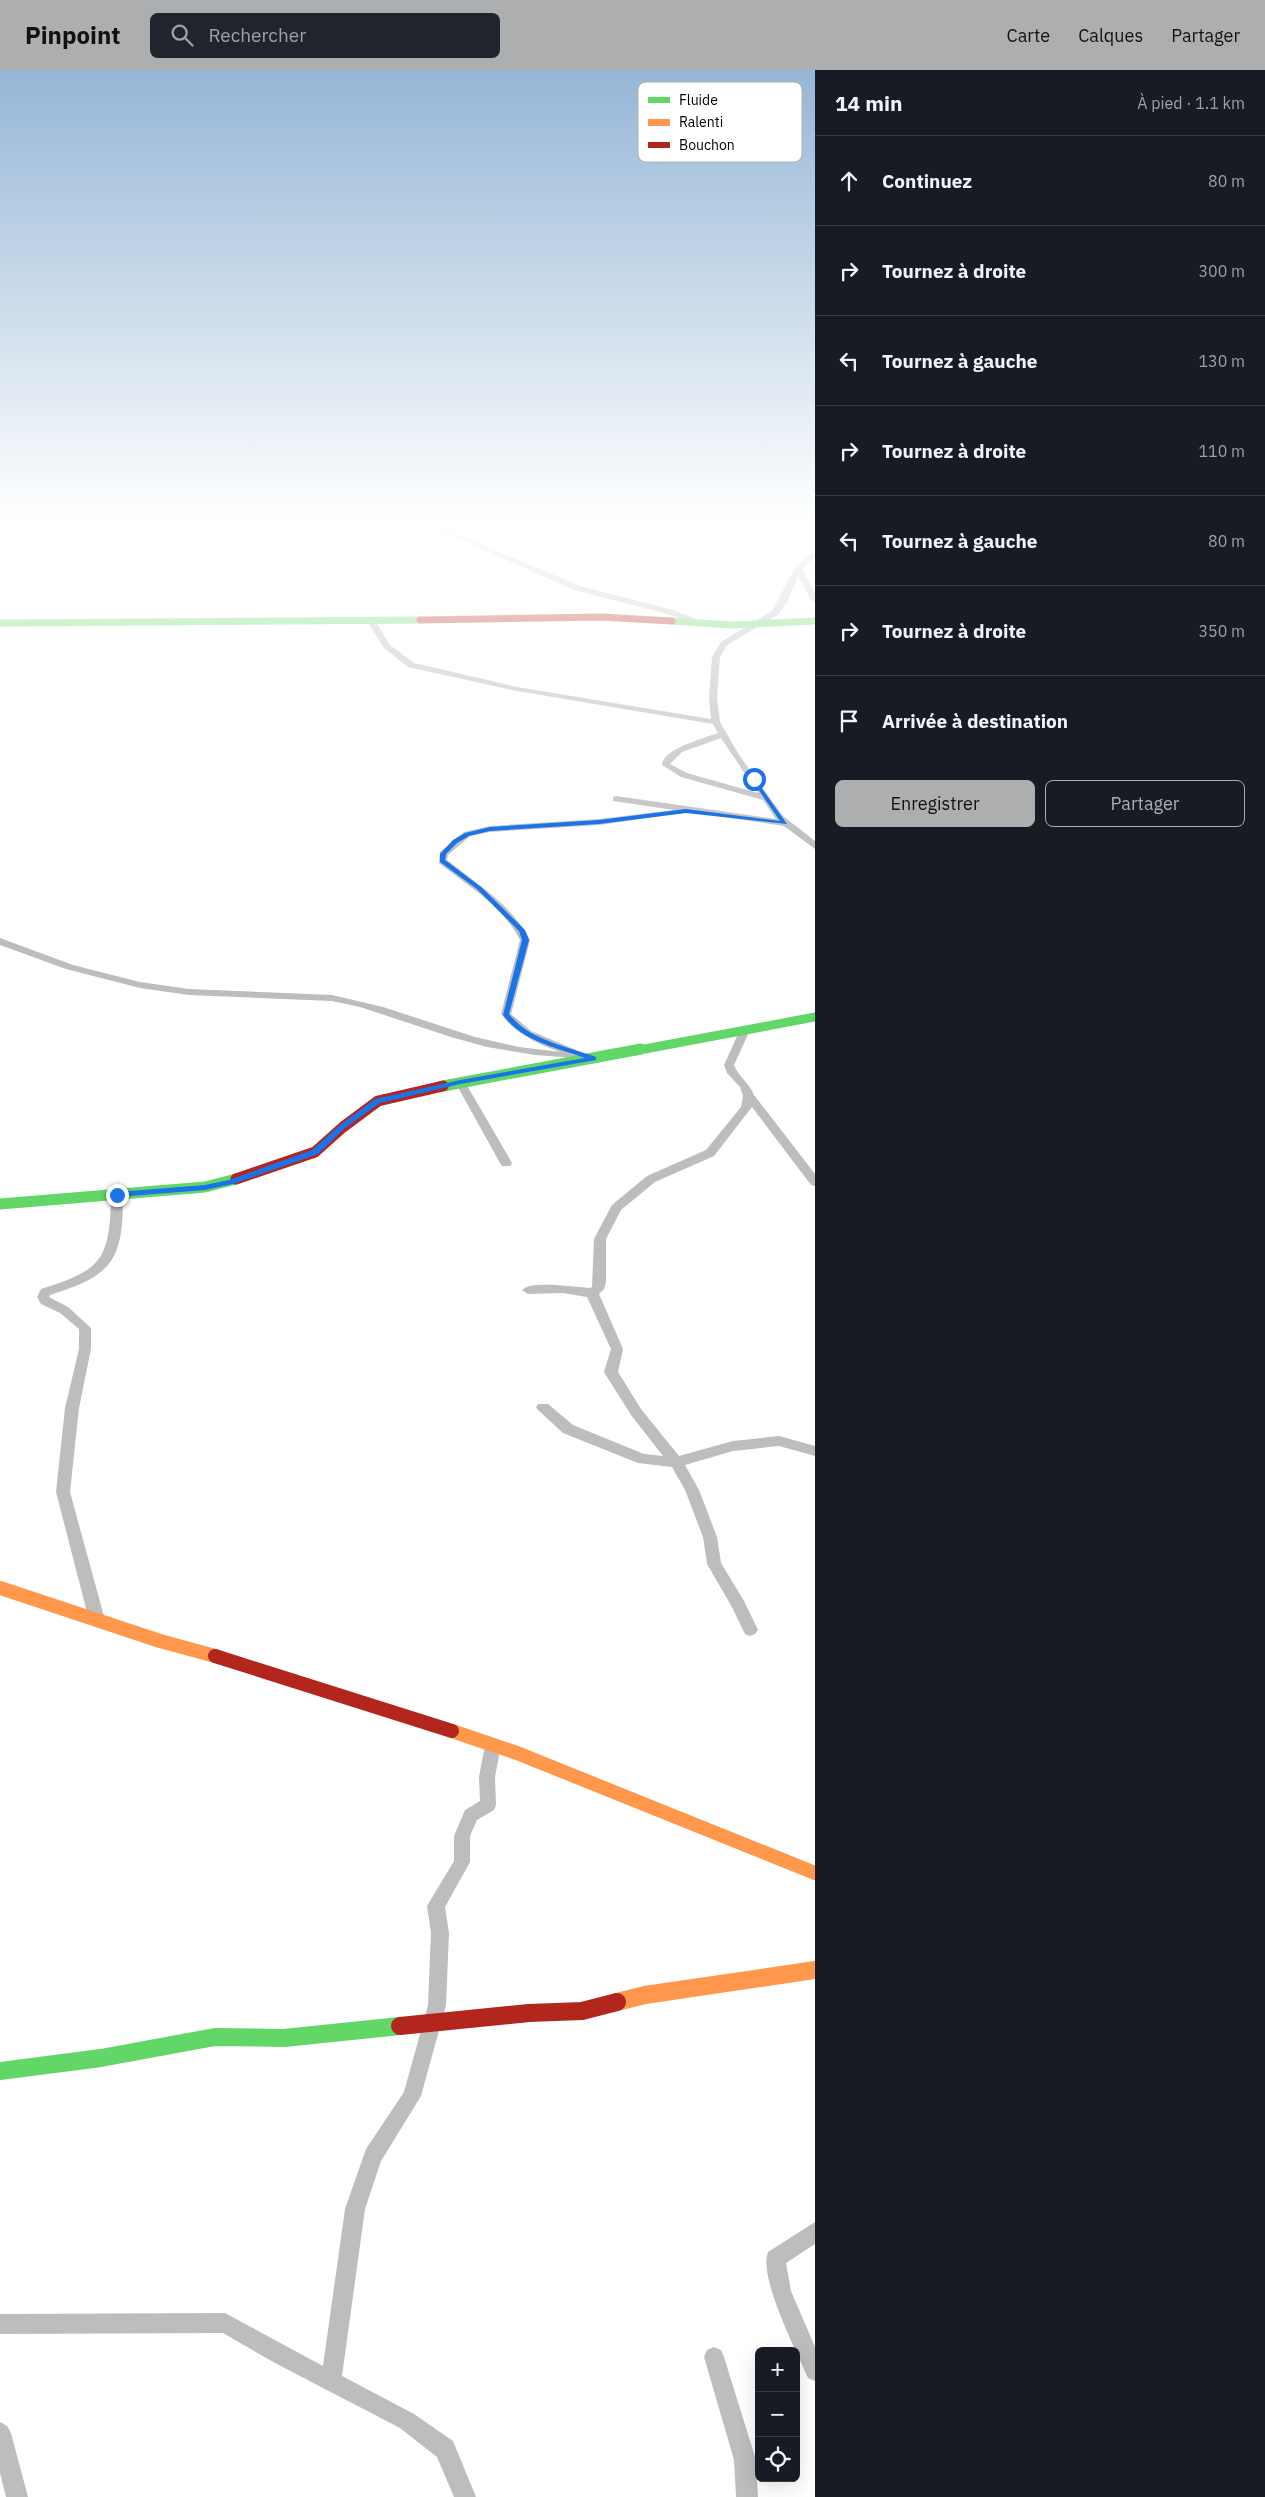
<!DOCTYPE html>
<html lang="fr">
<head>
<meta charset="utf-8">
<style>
	body { margin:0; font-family:"IBM Plex Sans",sans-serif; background:#20242c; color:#f1f3f6 }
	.controls { position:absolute; right:15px; bottom:15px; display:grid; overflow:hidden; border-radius:8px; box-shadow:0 5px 20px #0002 }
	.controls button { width:45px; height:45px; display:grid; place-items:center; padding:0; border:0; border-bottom:1px solid #363941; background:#171b24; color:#f1f3f6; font:25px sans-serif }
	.stop { position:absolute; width:15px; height:15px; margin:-11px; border:4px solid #1a73e8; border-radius:50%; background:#fff }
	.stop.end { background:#1a73e8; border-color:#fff; box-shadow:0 1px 5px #0008 }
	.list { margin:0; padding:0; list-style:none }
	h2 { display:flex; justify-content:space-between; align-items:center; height:65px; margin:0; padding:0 20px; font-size:21px }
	h2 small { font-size:16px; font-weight:400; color:#9ea1a6 }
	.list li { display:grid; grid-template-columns:32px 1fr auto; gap:15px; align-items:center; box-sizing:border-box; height:90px; padding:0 20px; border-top:1px solid #363941 }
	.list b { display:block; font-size:19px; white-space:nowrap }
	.list em { font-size:16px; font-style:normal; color:#9ea1a6 }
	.actions { display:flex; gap:10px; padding:15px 20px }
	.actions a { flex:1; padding:11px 0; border:1px solid #adaeaf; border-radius:8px; text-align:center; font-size:18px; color:#adaeaf }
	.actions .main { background:#adaeaf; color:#111 }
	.icon { flex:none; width:28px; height:28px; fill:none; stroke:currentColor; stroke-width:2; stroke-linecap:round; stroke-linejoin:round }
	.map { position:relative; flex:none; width:815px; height:2427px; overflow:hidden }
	header { display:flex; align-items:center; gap:30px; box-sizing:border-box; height:70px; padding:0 25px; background:#adaeaf; color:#111 }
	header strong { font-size:24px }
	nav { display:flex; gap:28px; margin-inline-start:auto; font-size:18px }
	.search { width:350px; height:45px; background:#20242c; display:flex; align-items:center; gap:12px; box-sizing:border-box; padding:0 18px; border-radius:8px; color:#9ea1a6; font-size:19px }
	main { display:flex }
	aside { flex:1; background:#171b24 }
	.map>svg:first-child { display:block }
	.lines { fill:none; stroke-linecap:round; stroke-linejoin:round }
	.street { fill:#bdbdbd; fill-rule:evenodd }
	.fast-far3 { stroke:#63d668; stroke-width:7 }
	.fast-far2 { stroke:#63d668; stroke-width:9 }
	.fast-far1 { stroke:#63d668; stroke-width:11 }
	.fast { stroke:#63d668; stroke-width:18 }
	.slow-far1 { stroke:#ff974d; stroke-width:14 }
	.slow { stroke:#ff974d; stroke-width:18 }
	.jam-far3 { stroke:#b3261e; stroke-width:7 }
	.jam-far2 { stroke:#b3261e; stroke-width:11 }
	.jam-far1 { stroke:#b3261e; stroke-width:14 }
	.jam { stroke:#b3261e; stroke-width:18 }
	.route { fill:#1a73e8 }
	.key { fill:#fff; stroke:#b2b2b2; stroke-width:1 }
	.key-label { font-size:14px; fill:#000 }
</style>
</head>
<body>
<header>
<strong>Pinpoint</strong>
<div class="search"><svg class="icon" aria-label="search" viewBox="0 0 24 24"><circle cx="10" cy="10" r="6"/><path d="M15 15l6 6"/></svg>Rechercher</div>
<nav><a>Carte</a><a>Calques</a><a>Partager</a></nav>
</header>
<main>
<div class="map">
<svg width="815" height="2427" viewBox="0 0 815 2427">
	<rect width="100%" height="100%" fill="#fff"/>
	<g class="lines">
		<!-- street -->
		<path class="street" d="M0,449H16L0,453Z
			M428,449H435L453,462L580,516L673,540L706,553L699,555L667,544L574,520L449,464Z
			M815,481V487L802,499L815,523V532L811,530L798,506L788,530L779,544L727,575L720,587L717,629L720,652L739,685L783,746L815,771V779L784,756L690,742L599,755L490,762L470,766L448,785L447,790C477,814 512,835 530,870L511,944L531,961L576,980L577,983L589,985L590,987L589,989L535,985L487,977L451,967L360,937L332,931L189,925L140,918L66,899L0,875V868L73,895L140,912L189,919L332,925L383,937L475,967L519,977L561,982C538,974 516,964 501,944L520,870C503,836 468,816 439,793L440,782L464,762L490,756L599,749L674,740L613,731V727L616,726L776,749L763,730L681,707L662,695C662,679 705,668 718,663L713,654L517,621L408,597L384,578L367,551L374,549L390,575L414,593L517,617L711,649L709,629L712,587L721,572L773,540L795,497ZM721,668L758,723L687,703L670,694L682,682Z
			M745,957L750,960L734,995C738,1006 750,1014 754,1025L815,1104V1116L811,1115L752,1037L714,1086L655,1112L621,1140L606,1169V1212L604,1219L599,1224L623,1279L618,1302L641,1339L679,1386L733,1371L779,1366L815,1376V1386L779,1376L733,1381L685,1395L699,1420L717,1467L721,1493L744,1531L758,1560L755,1564L750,1566L745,1564L732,1537L707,1494L703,1467L685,1420L672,1397L638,1393L563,1363L538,1340L536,1337L538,1334H548L573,1355L644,1384L663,1386L631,1345L604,1302L611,1279L587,1227L563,1223L528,1224L522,1220C530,1210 577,1217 590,1218L592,1217L594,1169L612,1135L647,1106L706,1080L741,1037L743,1026L740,1017L727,1003L724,995L740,960Z
			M460,1009L465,1012L512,1093L510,1096H502L500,1093L455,1012Z
			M117,1121L123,1125C123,1191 113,1205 50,1225L49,1227L68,1237L91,1258V1279L79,1338L70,1422L105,1550L102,1554L97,1556L92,1554L89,1550L56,1422L65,1338L79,1279V1259L60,1243L41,1234L37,1227L41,1219C102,1200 110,1190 111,1125Z
			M493,1668L499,1670L501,1675L495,1707L496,1735L494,1740L477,1750L470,1766V1792L445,1837L449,1863L446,1935L421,2026L381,2091L365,2139L342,2306L414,2344L453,2371L476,2427H454L437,2387L400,2358L275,2293L223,2263L0,2264V2244L225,2243L323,2296L345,2139L366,2079L404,2022L428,1935L431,1863L427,1836L454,1791V1766L465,1740L480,1731L479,1707L485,1675L487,1670Z
			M815,2152V2174L786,2193L791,2221L815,2277V2311L808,2308C797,2282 758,2207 768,2182Z
			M714,2277L721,2280L724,2287L756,2390L758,2427H736L734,2390L704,2287L707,2280Z
			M0,2352L7,2356L11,2363L28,2427H6L0,2403Z"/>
		<!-- fast-far3 -->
		<path class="fast-far3" d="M672,551L732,555L815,551
			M0,553L420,550"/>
		<!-- fast-far2 -->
		<path class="fast-far2" d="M634,981L815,947"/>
		<!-- fast-far1 -->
		<path class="fast-far1" d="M443,1016L641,979
			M0,1134L205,1117L236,1109"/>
		<!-- fast -->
		<path class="fast" d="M0,2001L101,1988L215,1967L284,1968L400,1956"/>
		<!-- slow-far1 -->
		<path class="slow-far1" d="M0,1518L160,1571L215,1586
			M452,1661L517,1683L815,1803"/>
		<!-- slow -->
		<path class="slow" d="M617,1932L645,1925L815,1900"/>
		<!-- jam-far3 -->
		<path class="jam-far3" d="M420,550L601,547L672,551"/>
		<!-- jam-far2 -->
		<path class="jam-far2" d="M236,1109L315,1082L343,1057L378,1031L443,1016"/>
		<!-- jam-far1 -->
		<path class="jam-far1" d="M215,1586L452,1661"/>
		<!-- jam -->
		<path class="jam" d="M400,1956L529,1943L582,1941L617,1932"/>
	</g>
	<!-- sky -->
	<linearGradient id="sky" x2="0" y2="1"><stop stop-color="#95b6d6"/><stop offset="0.57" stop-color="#fff"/><stop offset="1" stop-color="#fff" stop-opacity="0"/></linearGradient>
	<rect width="815" height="789" fill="url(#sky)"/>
	<!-- route -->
	<path class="route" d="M754,707L787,754L686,743L599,754L490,761L469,766L457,773L446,784L445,790L481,817L525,860L529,870L509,944C529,970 566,976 596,987V990L460,1014L380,1033L345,1058L318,1084L233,1114L205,1120L117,1127L113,1125L117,1122L205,1115L229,1110L312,1080L340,1055L375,1029L460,1010L585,988C555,977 523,972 503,945L522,870L519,861L477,819L440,792V784L453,770L465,763L490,757L599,750L686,739L780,751L751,709Z"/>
	<!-- legend -->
	<rect x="638" y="12" width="164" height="80" rx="8" class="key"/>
	<rect x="648" y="27" width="22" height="6" fill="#63d668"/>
	<rect x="648" y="49" width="22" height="7" fill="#ff974d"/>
	<rect x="648" y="72" width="22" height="6" fill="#b3261e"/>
	<g class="key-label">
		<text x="679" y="35">Fluide</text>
		<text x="679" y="57">Ralenti</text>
		<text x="679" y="80">Bouchon</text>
	</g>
</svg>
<div class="controls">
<button>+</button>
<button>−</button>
<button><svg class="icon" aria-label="locate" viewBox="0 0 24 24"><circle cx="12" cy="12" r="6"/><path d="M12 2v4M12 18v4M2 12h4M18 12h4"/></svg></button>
</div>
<div class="stop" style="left:754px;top:709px"></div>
<div class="stop end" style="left:117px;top:1125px"></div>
</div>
<aside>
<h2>14 min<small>À pied · 1.1 km</small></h2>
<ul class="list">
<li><svg class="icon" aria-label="ahead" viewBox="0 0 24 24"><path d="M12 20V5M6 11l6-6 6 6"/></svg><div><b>Continuez</b></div><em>80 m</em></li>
<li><svg class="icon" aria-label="right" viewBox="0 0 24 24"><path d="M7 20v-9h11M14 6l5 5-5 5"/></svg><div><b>Tournez à droite</b></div><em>300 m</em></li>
<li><svg class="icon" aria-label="left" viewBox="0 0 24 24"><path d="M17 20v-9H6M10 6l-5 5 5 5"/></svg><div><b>Tournez à gauche</b></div><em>130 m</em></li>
<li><svg class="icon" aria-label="right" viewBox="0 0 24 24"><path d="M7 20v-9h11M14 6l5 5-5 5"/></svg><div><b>Tournez à droite</b></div><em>110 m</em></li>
<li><svg class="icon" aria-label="left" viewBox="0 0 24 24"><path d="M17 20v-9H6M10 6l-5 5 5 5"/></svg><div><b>Tournez à gauche</b></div><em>80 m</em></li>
<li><svg class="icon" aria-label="right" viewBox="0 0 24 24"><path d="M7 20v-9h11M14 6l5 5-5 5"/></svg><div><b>Tournez à droite</b></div><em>350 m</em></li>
<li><svg class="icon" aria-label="arrive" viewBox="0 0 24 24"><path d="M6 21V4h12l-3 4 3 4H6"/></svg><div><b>Arrivée à destination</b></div></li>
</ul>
<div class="actions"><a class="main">Enregistrer</a><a>Partager</a></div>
</aside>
</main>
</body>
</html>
